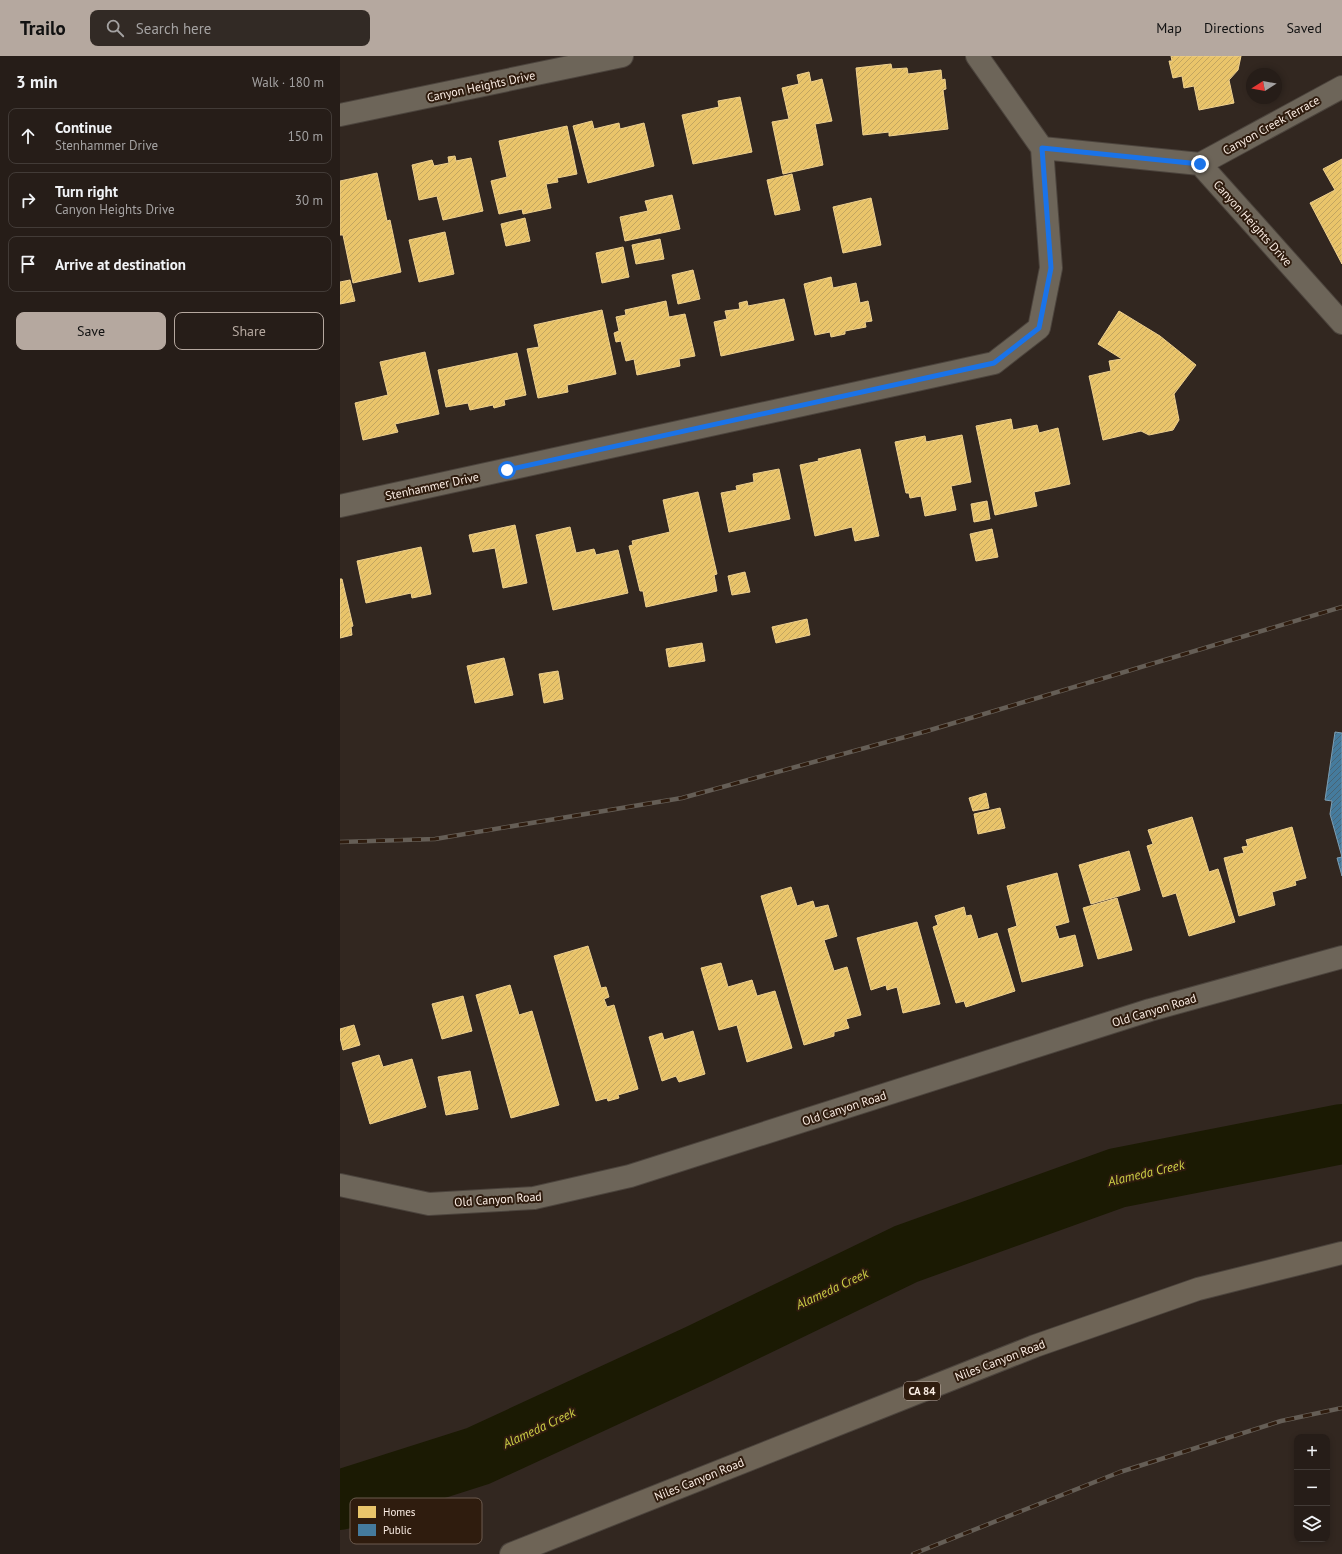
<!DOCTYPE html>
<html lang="en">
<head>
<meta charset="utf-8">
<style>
	body { margin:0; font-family:"PT Sans",sans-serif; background:#322a25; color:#f1f3f6 }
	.controls { position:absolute; right:12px; bottom:12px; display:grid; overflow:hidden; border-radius:8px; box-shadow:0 2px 6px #0003 }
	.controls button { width:36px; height:36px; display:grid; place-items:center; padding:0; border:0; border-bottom:1px solid #423b37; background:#261d18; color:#f1f3f6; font:20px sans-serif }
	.compass { position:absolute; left:906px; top:12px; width:36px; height:36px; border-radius:50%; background:#261d18; box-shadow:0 2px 6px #0003; rotate:259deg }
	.stop { position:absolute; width:12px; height:12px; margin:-9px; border:3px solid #1a73e8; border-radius:50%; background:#fff }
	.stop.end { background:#1a73e8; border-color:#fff; box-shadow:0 1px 4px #0008 }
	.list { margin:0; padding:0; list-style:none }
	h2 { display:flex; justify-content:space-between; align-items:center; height:52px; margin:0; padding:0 16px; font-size:17px }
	h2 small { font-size:13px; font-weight:400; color:#a4a2a2 }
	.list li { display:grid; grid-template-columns:26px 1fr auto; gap:12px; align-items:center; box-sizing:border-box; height:56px; margin:0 8px 8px; padding:0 8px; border:1px solid #423b37; border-radius:8px }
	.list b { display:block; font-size:15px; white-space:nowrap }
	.list p { margin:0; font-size:13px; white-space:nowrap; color:#a4a2a2 }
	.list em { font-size:13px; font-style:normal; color:#a4a2a2 }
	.actions { display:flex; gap:8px; padding:12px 16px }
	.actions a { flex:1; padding:9px 0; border:1px solid #b5a89f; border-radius:8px; text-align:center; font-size:14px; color:#b5a89f }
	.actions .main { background:#b5a89f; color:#111 }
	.icon { flex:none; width:22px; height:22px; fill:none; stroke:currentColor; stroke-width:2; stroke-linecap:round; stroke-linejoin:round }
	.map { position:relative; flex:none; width:1002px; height:1498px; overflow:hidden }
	header { display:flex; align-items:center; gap:24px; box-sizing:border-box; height:56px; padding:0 20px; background:#b5a89f; color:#111 }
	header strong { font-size:19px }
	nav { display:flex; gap:22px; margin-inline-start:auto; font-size:14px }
	.search { width:280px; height:36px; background:#322a25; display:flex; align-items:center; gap:10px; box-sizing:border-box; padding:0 14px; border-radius:8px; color:#a4a2a2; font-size:15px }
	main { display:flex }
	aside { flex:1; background:#261d18 }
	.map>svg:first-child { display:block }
	.homes { fill:url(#homes-hatch); stroke:#eed08f }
	.public { fill:url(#public-hatch); stroke:#7c9db2 }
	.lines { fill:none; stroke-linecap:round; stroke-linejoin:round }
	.river { stroke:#1b1a03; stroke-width:60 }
	.minor-casing { stroke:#4c443d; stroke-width:24 }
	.primary-casing { stroke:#4c443d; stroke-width:24 }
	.minor { stroke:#6d6559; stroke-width:22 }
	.primary { stroke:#6e6456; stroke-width:22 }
	.rail-casing { stroke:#655e56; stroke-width:4.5 }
	.rail { stroke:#2f1c0e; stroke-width:3; stroke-dasharray:9; stroke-linecap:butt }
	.route { stroke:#1a73e8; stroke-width:5 }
	.labels { text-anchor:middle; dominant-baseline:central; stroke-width:4; stroke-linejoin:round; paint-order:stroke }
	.shield { fill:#2f1c0e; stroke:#beaea4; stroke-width:1 }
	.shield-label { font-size:11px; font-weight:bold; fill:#fbede4 }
	.street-label { font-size:12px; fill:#fbede4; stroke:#2f1c0e }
	.water-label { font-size:13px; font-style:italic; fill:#ced046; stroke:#2f1c0e }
	.key { fill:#2f1c0e; stroke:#6c5b4e; stroke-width:1 }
	.key-label { font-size:11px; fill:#fbede4 }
</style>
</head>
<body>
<header>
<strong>Trailo</strong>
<div class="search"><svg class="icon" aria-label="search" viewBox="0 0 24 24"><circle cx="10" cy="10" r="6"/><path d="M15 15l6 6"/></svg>Search here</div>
<nav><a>Map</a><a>Directions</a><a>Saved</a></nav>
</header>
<main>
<aside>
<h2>3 min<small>Walk · 180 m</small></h2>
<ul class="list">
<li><svg class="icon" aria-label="ahead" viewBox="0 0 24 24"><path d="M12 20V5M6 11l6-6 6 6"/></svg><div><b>Continue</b><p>Stenhammer Drive</p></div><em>150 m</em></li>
<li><svg class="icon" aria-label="right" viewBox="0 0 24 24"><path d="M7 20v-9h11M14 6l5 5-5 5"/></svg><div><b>Turn right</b><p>Canyon Heights Drive</p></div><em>30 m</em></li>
<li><svg class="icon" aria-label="arrive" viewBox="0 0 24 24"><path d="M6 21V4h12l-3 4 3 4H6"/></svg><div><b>Arrive at destination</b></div></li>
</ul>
<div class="actions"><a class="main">Save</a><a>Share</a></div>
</aside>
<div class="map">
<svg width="1002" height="1498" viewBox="0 0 1002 1498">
	<defs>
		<pattern id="homes-hatch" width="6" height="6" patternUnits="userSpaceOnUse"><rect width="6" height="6" fill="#e9c46a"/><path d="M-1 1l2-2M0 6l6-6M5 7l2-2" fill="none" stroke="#c2a560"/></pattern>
		<pattern id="public-hatch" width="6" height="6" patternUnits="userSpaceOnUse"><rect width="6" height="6" fill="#457b9d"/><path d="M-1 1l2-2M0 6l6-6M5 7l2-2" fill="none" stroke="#486475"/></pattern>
	</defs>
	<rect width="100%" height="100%" fill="#322720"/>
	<!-- homes -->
	<path class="homes" d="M831,0H901L898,14L889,24L894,47L859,54L854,30L844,32L842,20L833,22L829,5H832Z
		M551,8L552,13L567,12L568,18L601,14L602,24L605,23L606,33L603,34L608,73L549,80V76L523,79L516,12Z
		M469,16L471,26L482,23L492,65L475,68L483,109L443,118L432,66L449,63L442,32L459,28L457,19Z
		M400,41L412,96L353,108L342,59L379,51L378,45Z
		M252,65L254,73L279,67L280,73L304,67L314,110L248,127L233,70Z
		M227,70L237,118L217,122L218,126L206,128L211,152L183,158L182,153L159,158L151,125L167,121L159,85Z
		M115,100L116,105L131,102L143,155L103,164L97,140L79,144L72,109L92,104L94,110L109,107L108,101Z
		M1002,103V208L970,147L995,134L983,113Z
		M37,117L47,165L50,164L61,216L13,227L3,179H0V125Z
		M452,118L460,154L435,159L427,124Z
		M332,139L340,173L285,185L280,161L308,155L305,145Z
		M531,142L541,189L503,197L493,151Z
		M185,162L190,185L166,190L161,168Z
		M105,176L114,218L79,226L69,184Z
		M320,183L324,203L296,208L292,189Z
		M283,191L289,221L262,227L256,197Z
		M353,214L360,243L338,248L332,219Z
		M491,221L493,232L516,227L520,247L528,245L532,265L525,266L526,271L505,275V278L491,281L490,276L475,279L464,228Z
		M10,224L15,245L0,248V226Z
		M444,243L454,284L381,300L374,266L387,263L385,255L400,253L399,247L407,245L408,250Z
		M326,245L329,261L345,258L355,300L339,303L340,310L297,319L294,303L286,305L281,285L276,286L274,277L279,275L276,261L286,259L285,254Z
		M262,254L276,318L227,329L228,336L198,342L187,293L199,291L194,269Z
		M779,255L820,280L856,309L834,338L839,364L833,374L809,379L801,375L763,384L749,320L771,315L769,305L782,303L758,288Z
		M85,296L99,358L55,368L58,376L23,384L15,347L48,339L40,306Z
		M177,297L186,339L164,344L165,349L154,352L153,349L130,354L128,347L106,351L98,314Z
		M671,363L673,374L697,369L699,377L718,372L730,428L694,436L697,450L655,459L636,370Z
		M622,379L631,426L611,430L616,454L585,460L581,440L570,442L569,437H566L555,386L585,380L586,386Z
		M520,393L539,480L515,485L512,471L475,480L460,409L479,405L478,403Z
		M439,413L450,463L389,476L381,437L397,434L396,430L414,426L413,418Z
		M358,436L377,518L374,519L377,535L306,551L303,535H300L289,490L293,489L292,485L330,476L323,444Z
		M647,445L650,463L634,466L631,448Z
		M175,469L187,527L163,532L155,492L133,496L129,479Z
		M230,471L236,497L254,493L256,499L278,494L288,537L213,554L196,479Z
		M652,473L658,501L636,505L630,478Z
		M81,491L91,538L72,542L71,537L26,547L17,505Z
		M405,516L410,536L392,539L388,520Z
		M0,523H2L13,570L11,571L12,579L0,582Z
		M467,563L470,579L436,587L432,571Z
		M362,587L365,605L329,611L326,593Z
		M164,602L173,639L135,647L127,610Z
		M218,615L223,643L204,647L199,618Z
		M646,737L649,752L633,755L629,742Z
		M660,752L665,772L638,778L634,758Z
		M852,761L869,816L878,813L895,866L849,880L836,837L823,841L807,790L813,788L808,774Z
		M952,771L966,822L955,825L956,829L932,836L935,849L899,860L884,802L904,797L902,791L908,790L906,784Z
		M789,795L800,834L751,848L739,809Z
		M717,817L729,866L715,870L719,883L735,879L743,910L682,926L668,873L677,870L667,830Z
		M451,831L457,850L473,845L475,852L488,849L497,880L484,884L494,915L507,911L521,959L506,963L509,972L494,976V980L464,989L421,840Z
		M777,842L792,894L758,903L743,852Z
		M624,851L626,860L631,859L638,883L657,877L675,935L626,951L624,945L616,947L593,871L598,869L595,860Z
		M577,866L600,948L563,957L557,931L547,934L546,929L531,934L517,882Z
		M248,890L261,932L266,931L269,941L264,943L267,951L274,949L298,1033L278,1039L279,1042L268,1045L267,1042L256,1045L214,900Z
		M381,907L388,931L412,924L417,940L435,935L452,992L407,1006L397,969L379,974L361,912Z
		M170,929L179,959L192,955L219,1049L171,1062L136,939Z
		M123,940L132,975L102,983L92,948Z
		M14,969L20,989L3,994L0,981V973Z
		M353,975L365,1018L339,1026L336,1020L322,1025L309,981L322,977L324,984Z
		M39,999L43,1011L72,1003L86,1051L30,1068L12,1007Z
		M130,1015L138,1053L106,1059L98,1021Z"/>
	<!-- public -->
	<path class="public" d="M995,676L1002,677V820L997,802L1002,801L990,758L992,745L985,744Z"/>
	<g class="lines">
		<!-- river -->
		<path class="river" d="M0,1444L138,1400L359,1298L566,1198L777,1122L1002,1078"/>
		<!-- minor casing -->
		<g class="minor-casing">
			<path id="minor" d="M637,0L702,92L860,108L1002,267
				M0,59L282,0
				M860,108L1002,31
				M0,450L654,307L699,272L711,212L702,92
				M0,1129L89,1148L194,1142L290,1120L810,954L1002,901"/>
		</g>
		<!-- primary casing -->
		<g class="primary-casing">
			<path id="primary" d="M171,1498L695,1290L858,1233L1002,1197"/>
		</g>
		<!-- minor -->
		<use href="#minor" class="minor"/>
		<!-- primary -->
		<use href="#primary" class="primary"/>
		<!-- rail casing -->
		<g class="rail-casing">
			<path id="rail" d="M0,786L95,783L342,742L587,675L1002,551
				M573,1498L780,1416L941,1365L1002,1352"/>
		</g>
		<!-- rail -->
		<use href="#rail" class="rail"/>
	</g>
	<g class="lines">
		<!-- route -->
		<path class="route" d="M167,414L654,307L699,272L711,212L702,92L860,108"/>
	</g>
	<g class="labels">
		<!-- shield labels -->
		<rect class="shield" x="564" y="1326" width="36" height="18" rx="3"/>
		<g class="shield-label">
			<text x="582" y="1335">CA 84</text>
		</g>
		<!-- street labels -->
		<g class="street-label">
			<text transform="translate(141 30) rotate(-12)">Canyon Heights Drive</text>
			<text transform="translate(931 69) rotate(-29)">Canyon Creek Terrace</text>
			<text transform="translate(913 167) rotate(48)">Canyon Heights Drive</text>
			<text transform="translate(92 430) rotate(-12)">Stenhammer Drive</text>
			<text transform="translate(814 954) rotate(-17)">Old Canyon Road</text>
			<text transform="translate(504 1052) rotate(-18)">Old Canyon Road</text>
			<text transform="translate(158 1143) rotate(-4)">Old Canyon Road</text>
			<text transform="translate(660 1304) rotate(-21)">Niles Canyon Road</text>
			<text transform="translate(359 1423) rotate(-22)">Niles Canyon Road</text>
		</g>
		<!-- water labels -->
		<g class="water-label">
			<text transform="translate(806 1117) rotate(-13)">Alameda Creek</text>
			<text transform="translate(492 1233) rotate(-25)">Alameda Creek</text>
			<text transform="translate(199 1372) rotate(-25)">Alameda Creek</text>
		</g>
	</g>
	<!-- legend -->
	<rect x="10" y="1442" width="132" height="46" rx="6" class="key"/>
	<rect x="18" y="1450" width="18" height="12" fill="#e9c46a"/>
	<rect x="18" y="1468" width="18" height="12" fill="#457b9d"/>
	<g class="key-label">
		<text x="43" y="1460">Homes</text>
		<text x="43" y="1478">Public</text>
	</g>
</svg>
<div class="controls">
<button>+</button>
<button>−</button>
<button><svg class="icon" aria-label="layers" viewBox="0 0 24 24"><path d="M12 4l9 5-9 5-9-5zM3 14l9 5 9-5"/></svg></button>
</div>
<svg class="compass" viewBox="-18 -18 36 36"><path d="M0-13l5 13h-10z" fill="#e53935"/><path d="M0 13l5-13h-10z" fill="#a4a2a2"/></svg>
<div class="stop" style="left:167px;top:414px"></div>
<div class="stop end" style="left:860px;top:108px"></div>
</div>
</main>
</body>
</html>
